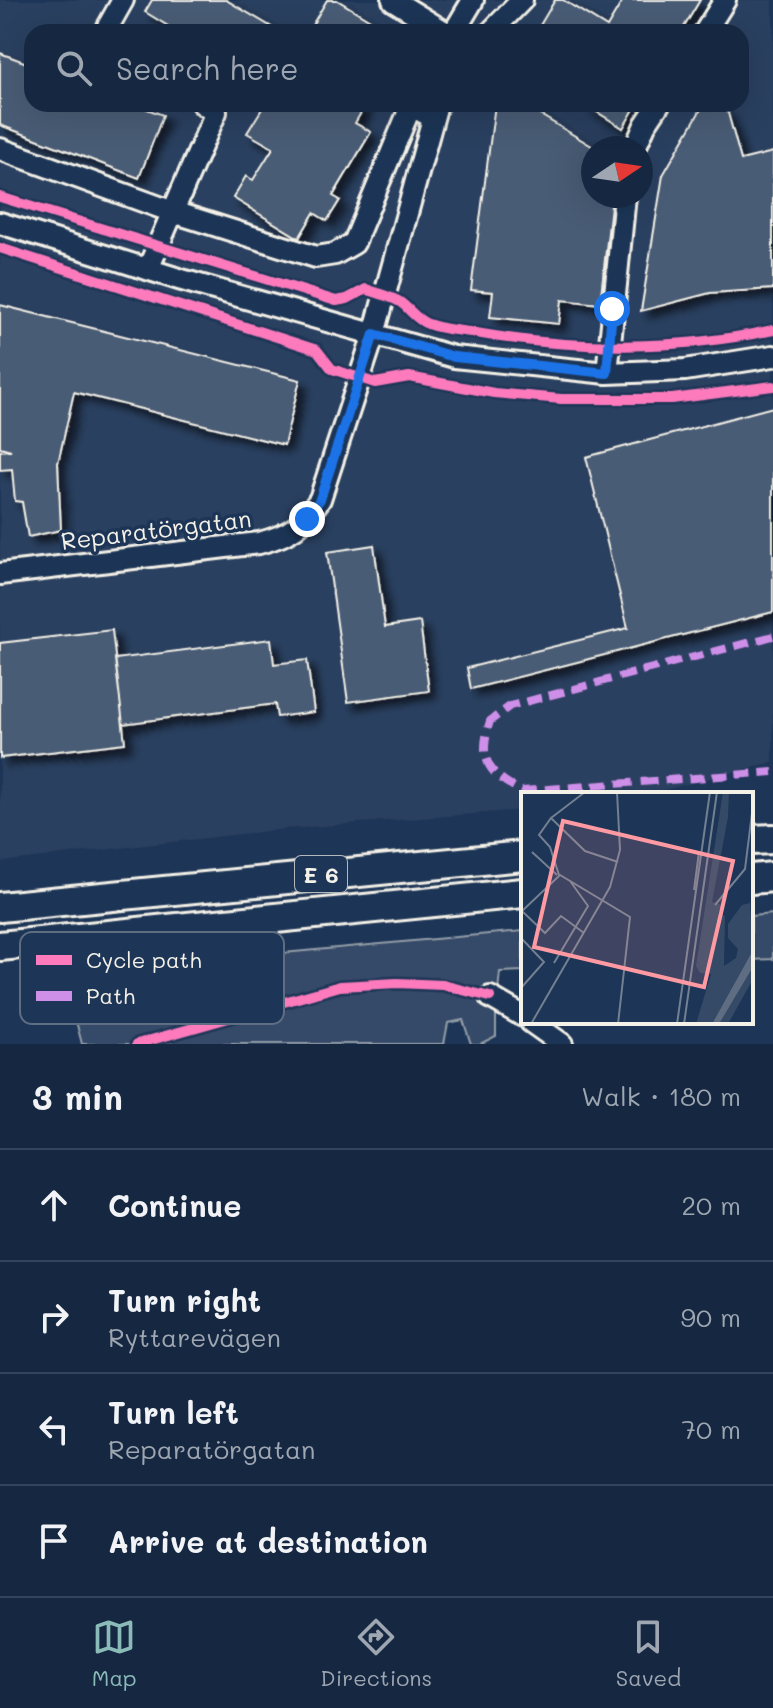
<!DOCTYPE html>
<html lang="en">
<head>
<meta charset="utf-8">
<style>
	body { margin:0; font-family:Mali,sans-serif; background:#23344c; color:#f1f3f6 }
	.compass { position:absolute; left:581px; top:136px; width:72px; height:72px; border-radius:50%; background:#162841; box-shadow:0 8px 32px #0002; rotate:77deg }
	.stop { position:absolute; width:24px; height:24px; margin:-18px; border:6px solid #1a73e8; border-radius:50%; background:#fff }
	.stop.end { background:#1a73e8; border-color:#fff; box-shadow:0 2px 8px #0008 }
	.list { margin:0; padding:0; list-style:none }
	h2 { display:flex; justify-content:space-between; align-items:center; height:104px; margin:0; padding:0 32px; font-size:34px }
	h2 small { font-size:26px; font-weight:400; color:#9ea6b1 }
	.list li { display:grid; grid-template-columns:52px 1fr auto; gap:24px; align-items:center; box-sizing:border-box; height:112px; padding:0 32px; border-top:2px solid #35445a }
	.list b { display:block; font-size:30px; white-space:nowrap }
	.list p { margin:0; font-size:26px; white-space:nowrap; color:#9ea6b1 }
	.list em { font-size:26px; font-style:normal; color:#9ea6b1 }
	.icon { flex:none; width:44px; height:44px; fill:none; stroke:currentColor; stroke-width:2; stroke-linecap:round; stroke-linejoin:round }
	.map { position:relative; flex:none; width:773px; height:1044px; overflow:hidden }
	.search { position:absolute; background:#162841; box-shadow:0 8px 32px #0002; left:24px; right:24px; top:24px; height:88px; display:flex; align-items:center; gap:20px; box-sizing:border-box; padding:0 28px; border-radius:24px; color:#9ea6b1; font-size:30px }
	.sheet { height:552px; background:#162841 }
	nav { display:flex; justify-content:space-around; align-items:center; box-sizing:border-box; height:112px; border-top:2px solid #35445a; background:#162841; font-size:22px; color:#9ea6b1 }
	nav a { display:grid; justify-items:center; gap:4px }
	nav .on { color:#8bbbb9 }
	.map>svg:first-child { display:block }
	.built { fill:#2a4060; fill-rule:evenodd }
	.green { fill:#354a67; stroke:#949ea8; stroke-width:2 }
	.building { fill:#485b74; stroke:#f4f1e8; stroke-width:2; filter:url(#shadow) }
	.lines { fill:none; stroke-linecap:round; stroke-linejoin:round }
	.minor-casing { stroke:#f4f1e8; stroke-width:26 }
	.highway-casing { stroke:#f4f1e8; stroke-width:34 }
	.minor { stroke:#1d3557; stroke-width:20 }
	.highway { stroke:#1d3557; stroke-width:28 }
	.quiet { stroke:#ce8fe9; stroke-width:8; stroke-dasharray:16 8; stroke-linecap:butt }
	.cycleway-casing { stroke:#1d3557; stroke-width:15 }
	.cycleway { stroke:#fd7abc; stroke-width:10 }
	.route { stroke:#1a73e8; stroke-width:10 }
	.labels { text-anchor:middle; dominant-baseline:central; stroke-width:7; stroke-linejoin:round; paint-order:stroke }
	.shield { fill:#1d3557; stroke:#b4b9bc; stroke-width:2 }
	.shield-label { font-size:22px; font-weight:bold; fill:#f4f1e8 }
	.street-label { font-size:24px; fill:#f4f1e8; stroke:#1d3557 }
	.inset-road { fill:none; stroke:#738091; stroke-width:2 }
	.view { fill:#ff9aa2; fill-opacity:0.15; stroke:#ff9aa2; stroke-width:4 }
	.inset-edge { fill:none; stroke:#f4f1e8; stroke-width:4 }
	.key { fill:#1d3557; stroke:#5e6d82; stroke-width:2 }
	.key-label { font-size:22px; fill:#f4f1e8 }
</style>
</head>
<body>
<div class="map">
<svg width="773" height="1044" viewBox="0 0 773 1044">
	<defs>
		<filter id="shadow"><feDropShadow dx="7" dy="7" stdDeviation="4" flood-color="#0009"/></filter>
	</defs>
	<rect width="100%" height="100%" fill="#1d3557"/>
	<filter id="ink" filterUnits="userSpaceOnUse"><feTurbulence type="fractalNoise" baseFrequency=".0125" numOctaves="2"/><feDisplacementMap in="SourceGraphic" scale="16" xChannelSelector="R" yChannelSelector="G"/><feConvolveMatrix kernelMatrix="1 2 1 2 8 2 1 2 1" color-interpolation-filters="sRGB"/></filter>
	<g filter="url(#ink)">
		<!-- built -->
		<path class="built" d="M0,0H773V762L648,794H523V810L285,829L0,862ZM32,32H741V104H32ZM593,148H641V196H593Z"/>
		<!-- green -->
		<path class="green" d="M773,914V959L751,960V916Z
			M523,931V971L500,972L496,1010V1036L480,1044H471L463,1020L448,1023L444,1044H82L71,1002L115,994L108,969Z"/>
		<!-- building -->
		<path class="building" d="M152,0H226L280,32H178L145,12Z
			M327,0H337L390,32H308Z
			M555,0H563L607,27L623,0H700L681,32H536Z
			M0,53L32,65V104H134L163,115L139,178L0,125Z
			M265,104H366L355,123L371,132L333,196L340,200L327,221L314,213L299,238L233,198L246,176L253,180L273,148L247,133Z
			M495,104H522L595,148L593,196H612L600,304L562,300L559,324L490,317L493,292L471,290Z
			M584,104H637L623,128Z
			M704,104H713L728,113L741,160L773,152V289L710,293L641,311L663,175Z
			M0,305L300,380L284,445L74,392L58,463L61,530L28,537L22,502L15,501L12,469L0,470V451L11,450L0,447Z
			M773,407V612L471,689L467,668L628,628L586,457Z
			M374,545L385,627L420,622L429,691L348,702L327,552Z
			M112,630L125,743L0,758V643Z
			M271,639L274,664L307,660L314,712L277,717L275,704L123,724L115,659Z"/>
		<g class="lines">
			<!-- minor casing -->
			<g class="minor-casing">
				<path id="minor" d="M393,0L445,32
					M105,32L123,0
					M454,32L473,0
					M491,32L522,0
					M705,32L725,0
					M635,148L645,125L659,104
					M0,149L173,212L316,257L335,254L354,243L411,106L432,117
					M0,223L182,280L454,357L607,373L685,370L773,356
					M148,269L216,112L203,104
					M607,373L625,196
					M0,574L259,543C291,535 302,526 320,499L374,334L437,104
					M490,997L523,1016
					M531,1022L562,1044"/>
			</g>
			<!-- highway casing -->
			<g class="highway-casing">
				<path id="highway" d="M751,840L773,839
					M751,879L773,877
					M0,907L523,856
					M0,946L523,893"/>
			</g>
			<!-- minor -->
			<use href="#minor" class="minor"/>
			<!-- highway -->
			<use href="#highway" class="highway"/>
			<!-- quiet -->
			<path class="quiet" d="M773,636L510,706L490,721C478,759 487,774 522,791L773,772"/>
			<!-- cycleway casing -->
			<g class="cycleway-casing">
				<path id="cycleway" d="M0,197L336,301L347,299L366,289C376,293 390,296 400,302C410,309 416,320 428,324C443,330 461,330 476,333C572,350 678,351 773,330
					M0,248L317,350L332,369L375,383L409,377L494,393L561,399H672L773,386
					M137,1044L340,986L397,983L443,985L490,997"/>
			</g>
			<!-- cycleway -->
			<use href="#cycleway" class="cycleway"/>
		</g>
	</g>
	<g class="lines" filter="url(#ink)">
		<!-- route -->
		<path class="route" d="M307,519L320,499L374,334L454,357L607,373L612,309"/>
	</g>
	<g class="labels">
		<!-- shield labels -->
		<rect class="shield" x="295" y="856" width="52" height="36" rx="6"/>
		<g class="shield-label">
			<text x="321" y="874">E 6</text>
		</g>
		<!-- street labels -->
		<g class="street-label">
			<text transform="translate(156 529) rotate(-7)">Reparatörgatan</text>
		</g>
	</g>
	<!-- overview -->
	<g transform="translate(521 792)">
		<rect width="232" height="232" fill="#1d3557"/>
		<path d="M202,0H208L207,25L191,110L201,113L197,121L204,124L203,174L215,166L217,157L207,146V132L221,113L229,111L232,158L191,232H175L190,182L179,181L175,174ZM232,175V187L207,232H198Z" fill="#354a67"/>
		<path d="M232,158V175L198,232H191Z" fill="#5e6d82"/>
		<path class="inset-road" d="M30,26L64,0M11,60L36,83M38,83L29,55L18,43L30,26L64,59L97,70M173,98L178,60M194,113L224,77L232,13M1,119L24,141L40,124L63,141M0,120L39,83L109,125L97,232M0,146L23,170L0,196M33,171L67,114L49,89M10,232L89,95L99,58L96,0M156,232L189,0M163,232L196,0"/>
		<path class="view" d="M42,29L212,69L183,195L13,155Z"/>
		<rect width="232" height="232" class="inset-edge"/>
	</g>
	<!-- legend -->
	<rect x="20" y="932" width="264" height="92" rx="12" class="key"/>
	<rect x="36" y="955" width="36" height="10" fill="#fd7abc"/>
	<rect x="36" y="991" width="36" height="10" fill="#ce8fe9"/>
	<g class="key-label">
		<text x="86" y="968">Cycle path</text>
		<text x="86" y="1004">Path</text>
	</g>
</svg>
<svg class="compass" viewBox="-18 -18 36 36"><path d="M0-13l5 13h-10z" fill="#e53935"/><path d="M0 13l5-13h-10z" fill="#9ea6b1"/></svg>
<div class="stop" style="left:612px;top:309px"></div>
<div class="stop end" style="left:307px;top:519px"></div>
<div class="search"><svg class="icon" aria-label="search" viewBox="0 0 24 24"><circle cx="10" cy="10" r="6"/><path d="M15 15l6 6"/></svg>Search here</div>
</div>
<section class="sheet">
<h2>3 min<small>Walk · 180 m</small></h2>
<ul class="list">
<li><svg class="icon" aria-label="ahead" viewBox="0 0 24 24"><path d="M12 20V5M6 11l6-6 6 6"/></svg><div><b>Continue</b></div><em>20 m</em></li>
<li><svg class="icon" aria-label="right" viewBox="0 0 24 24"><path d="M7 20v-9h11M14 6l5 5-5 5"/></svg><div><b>Turn right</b><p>Ryttarevägen</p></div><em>90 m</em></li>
<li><svg class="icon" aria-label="left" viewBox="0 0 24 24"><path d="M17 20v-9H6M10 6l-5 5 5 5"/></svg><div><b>Turn left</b><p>Reparatörgatan</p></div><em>70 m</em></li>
<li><svg class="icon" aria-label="arrive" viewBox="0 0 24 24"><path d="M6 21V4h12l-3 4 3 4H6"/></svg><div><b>Arrive at destination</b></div></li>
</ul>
</section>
<nav>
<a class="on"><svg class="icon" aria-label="map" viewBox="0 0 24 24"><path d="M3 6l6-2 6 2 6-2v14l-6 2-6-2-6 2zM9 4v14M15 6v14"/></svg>Map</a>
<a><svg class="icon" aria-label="directions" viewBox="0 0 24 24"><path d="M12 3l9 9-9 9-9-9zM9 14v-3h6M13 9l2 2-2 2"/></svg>Directions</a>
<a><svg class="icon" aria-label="saved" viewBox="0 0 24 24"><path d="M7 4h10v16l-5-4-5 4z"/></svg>Saved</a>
</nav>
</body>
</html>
